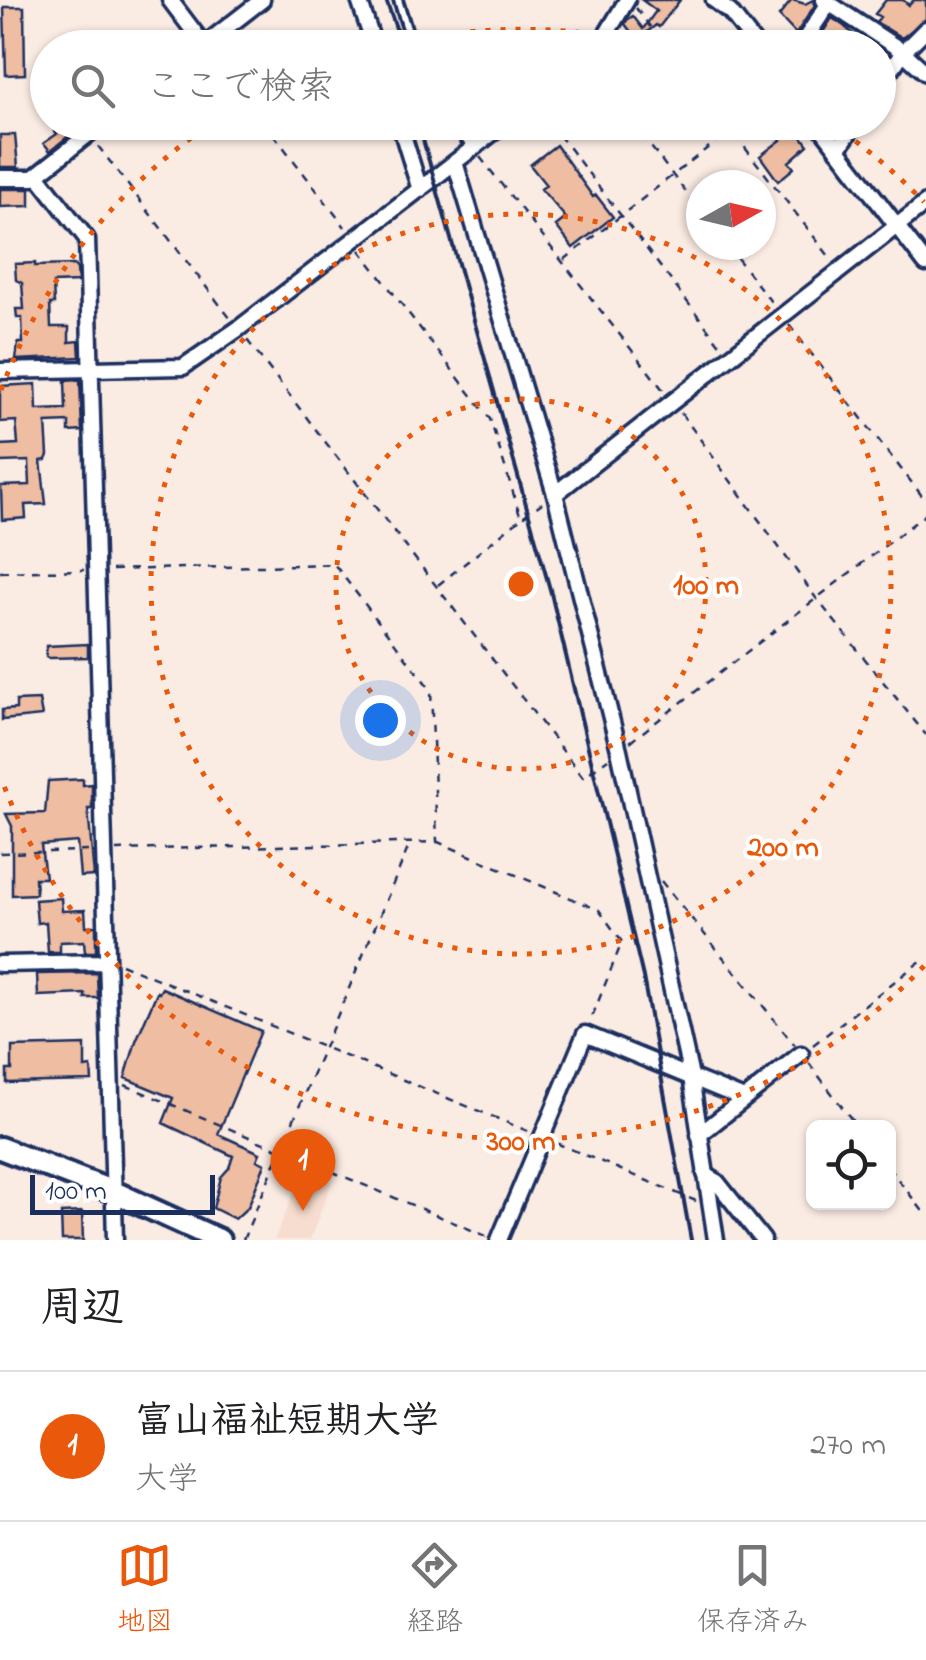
<!DOCTYPE html>
<html lang="ja">
<head>
<meta charset="utf-8">
<style>
	body { margin:0; font-family:"Indie Flower","Klee One",sans-serif; background:#f2f2f2; color:#202124 }
	.controls { position:absolute; right:30px; bottom:30px; display:grid; overflow:hidden; border-radius:15px; box-shadow:0 2px 8px #0004 }
	.controls button { width:90px; height:90px; display:grid; place-items:center; padding:0; border:0; border-bottom:2px solid #e0e0e0; background:#fff; color:#202124; font:50px sans-serif }
	.compass { position:absolute; left:686px; top:170px; width:90px; height:90px; border-radius:50%; background:#fff; box-shadow:0 2px 8px #0004; rotate:82deg }
	.scale { position:absolute; left:30px; bottom:25px; width:185px; box-sizing:border-box; padding-left:10px; border:5px solid #1b2f5e; border-top:0; font-size:28px; line-height:35px; white-space:nowrap; color:#1b2f5e; -webkit-text-stroke:8px #fff; paint-order:stroke }
	.you { position:absolute; left:380px; top:720px; width:35px; height:35px; margin:-25px; border:8px solid #fff; border-radius:50%; background:#1a73e8; box-shadow:0 0 0 15px #1a73e833 }
	.badge { display:grid; place-items:center; width:65px; height:65px; border-radius:50%; background:#ea580c; color:#fff; font-size:32px; font-weight:700 }
	.pin { position:absolute; translate:-50% -82px; filter:drop-shadow(0 2px 5px #0008) }
	.pin::after { content:''; position:absolute; top:52px; width:35px; height:30px; background:inherit; clip-path:polygon(0 0,100% 0,50% 100%) }
	.list { margin:0; padding:0; list-style:none }
	h2 { display:flex; justify-content:space-between; align-items:center; height:130px; margin:0; padding:0 40px; font-size:42px }
	h2 small { font-size:32px; font-weight:400; color:#757577 }
	.list li { display:grid; grid-template-columns:65px 1fr auto; gap:30px; align-items:center; box-sizing:border-box; height:150px; padding:0 40px; border-top:2px solid #e0e0e0 }
	.list b { display:block; font-size:38px; white-space:nowrap }
	.list p { margin:0; font-size:32px; white-space:nowrap; color:#757577 }
	.list em { font-size:32px; font-style:normal; color:#757577 }
	.icon { flex:none; width:55px; height:55px; fill:none; stroke:currentColor; stroke-width:2; stroke-linecap:round; stroke-linejoin:round }
	.map { position:relative; flex:none; width:926px; height:1240px; overflow:hidden }
	.search { position:absolute; background:#fff; box-shadow:0 2px 8px #0004; left:30px; right:30px; top:30px; height:110px; display:flex; align-items:center; gap:25px; box-sizing:border-box; padding:0 35px; border-radius:55px; color:#757577; font-size:38px }
	.sheet { height:280px; background:#fff }
	nav { display:flex; justify-content:space-around; align-items:center; box-sizing:border-box; height:140px; border-top:2px solid #e0e0e0; background:#fff; font-size:28px; color:#757577 }
	nav a { display:grid; justify-items:center; gap:5px }
	nav .on { color:#ea580c }
	.map>svg:first-child { display:block }
	.built { fill:#f7ddcf }
	.lines { fill:none; stroke-linecap:round; stroke-linejoin:round }
	.stream { stroke:#6a95be; stroke-width:4 }
	.building { fill:#efbda1; stroke:#1b2f5e; stroke-width:2.5 }
	.lane-casing { stroke:#1b2f5e; stroke-width:14 }
	.street-casing { stroke:#1b2f5e; stroke-width:21 }
	.secondary-casing { stroke:#1b2f5e; stroke-width:28 }
	.path { stroke:#1b2f5e; stroke-width:2.5; stroke-dasharray:8 8; stroke-linecap:butt }
	.lane { stroke:#fff; stroke-width:6 }
	.street { stroke:#fff; stroke-width:14 }
	.secondary { stroke:#fff; stroke-width:20 }
	.rail { stroke:#1b2f5e; stroke-width:4 }
	.ring { fill:none; stroke:#e8590c; stroke-width:5; stroke-dasharray:5 10 }
	.centre { fill:#e8590c; stroke:#fff; stroke-width:5 }
	.ring-label { font-size:30px; text-anchor:middle; font-weight:bold; fill:#e8590c; stroke:#fff; stroke-width:8; stroke-linejoin:round; paint-order:stroke }
</style>
</head>
<body>
<div class="map">
<svg width="926" height="1240" viewBox="0 0 926 1240">
	<rect width="100%" height="100%" fill="#faebe3"/>
	<filter id="ink" filterUnits="userSpaceOnUse"><feTurbulence type="fractalNoise" baseFrequency=".01" numOctaves="2"/><feDisplacementMap in="SourceGraphic" scale="20" xChannelSelector="R" yChannelSelector="G"/><feConvolveMatrix kernelMatrix="1 2 1 2 8 2 1 2 1" color-interpolation-filters="sRGB"/></filter>
	<g filter="url(#ink)">
		<!-- built -->
		<path class="built" d="M305,1167L332,1181L310,1240H274Z"/>
		<g class="lines">
			<!-- stream -->
			<path class="stream" d="M122,1215L123,1240"/>
		</g>
		<!-- building -->
		<path class="building" d="M642,0H680L659,27L656,25L637,40L625,24L627,20L633,16L643,29L656,11L658,12Z
			M792,0L805,4L813,0L815,5L796,34L779,16Z
			M886,0H903L909,5L914,0H926V19L902,38L876,22L880,17L875,14Z
			M4,7H24L25,74L6,75Z
			M832,18L844,26L869,48H830L824,43L829,36L823,32Z
			M49,122H86L50,151L44,143L57,134Z
			M768,122H791L808,145L789,162L794,168L778,181L760,156L781,140Z
			M0,135H15L18,167H0Z
			M556,145L593,197L596,195L613,217L573,248L556,226L566,218L541,189L546,185L530,165Z
			M0,189H30V206L0,207Z
			M35,263V266L74,265L77,269L78,282L53,283L54,304H50L51,327H69V342L79,341L80,357L16,360L18,343H23L22,318H17L16,309H24L22,283L16,280L15,264Z
			M80,380L82,431L69,432V422L46,423L48,455L46,460L41,461L46,504L25,505L26,518L2,520L1,486L30,485L29,461L0,462V445L18,444L16,421L0,422V386L36,384L37,410L66,409L65,381Z
			M88,644V657L49,658L46,656V646Z
			M39,700L42,716L2,720V710L16,709V701Z
			M83,779V785L92,784V809H88L94,876L80,877L77,842L41,845L45,878H35L36,894L12,895V826L6,814L45,813L48,781Z
			M61,898L62,911L85,910L86,926H96V952H85L84,941L60,942V952H48L46,922L37,923L35,900Z
			M97,973L98,998H85V994L38,996L37,974Z
			M162,988L261,1031L218,1134L260,1153L257,1160L265,1164L248,1207L235,1219L213,1208L221,1177L229,1168L233,1156L163,1123L173,1098L125,1078L136,1041L157,992L159,993Z
			M85,1045V1068L91,1067L92,1081L7,1083V1070H12V1047Z
			M82,1212L83,1240H62L61,1213Z"/>
		<g class="lines">
			<!-- lane casing -->
			<g class="lane-casing">
				<path id="lane" d="M398,0L413,48
					M451,122L472,148"/>
			</g>
			<!-- street casing -->
			<g class="street-casing">
				<path id="street" d="M170,0L204,45
					M359,0L375,48
					M714,0L730,12L758,48
					M824,0L902,51L926,73
					M200,48L262,0
					M598,48L627,0
					M799,48L829,3
					M878,89L903,52L926,29
					M399,122L420,190
					M817,122L926,264
					M838,150L856,122
					M455,162L555,494L619,750L691,1077L716,1240
					M37,175L87,239L115,1240
					M0,178H33L104,122
					M0,371L183,367L238,329L507,122
					M555,494L926,203
					M0,964L106,962
					M699,1135L801,1054
					M705,1174L717,1182L763,1240
					M499,1240L585,1034L744,1099"/>
			</g>
			<!-- secondary casing -->
			<g class="secondary-casing">
				<path id="secondary" d="M0,1148L114,1192L219,1240"/>
			</g>
			<!-- path -->
			<path class="path" d="M636,8L666,48
				M264,122L345,227
				M549,122L722,347
				M632,122L701,212
				M725,122L832,260
				M98,146L230,318
				M480,157L664,391
				M727,245L775,307
				M360,250L490,419L521,518L542,503
				M564,260L741,122
				M789,325L926,501
				M247,340L583,777L608,759
				M681,413L816,598L926,735
				M112,570L334,564L431,690L437,841
				M0,572L84,570
				M438,585L520,519
				M630,742L926,514
				M116,850L438,842L599,910L622,942L590,1022
				M0,853L88,851
				M661,881L795,1045
				M121,964L530,1132
				M813,1045L926,957
				M809,1063L858,1128
				M125,1085L486,1236
				M556,1143L696,1201
				M888,1167L926,1215
				M243,1240L409,846"/>
			<!-- lane -->
			<use href="#lane" class="lane"/>
			<!-- street -->
			<use href="#street" class="street"/>
			<!-- secondary -->
			<use href="#secondary" class="secondary"/>
			<!-- rail -->
			<path class="rail" d="M386,0L403,48
				M418,122L551,593L643,977L691,1240"/>
		</g>
	</g>
	<!-- distance rings -->
	<g class="ring">
		<circle cx="521" cy="584" r="185"/>
		<circle cx="521" cy="584" r="370"/>
		<path d="M924 966A555 555 0 0 1 1 778M1 390A555 555 0 0 1 211 124M382 47A555 555 0 0 1 660 47M831 124A555 555 0 0 1 924 202"/>
	</g>
	<circle cx="521" cy="584" r="15" class="centre"/>
	<g class="ring-label">
		<text x="706" y="594">100 m</text>
		<text x="783" y="856">200 m</text>
		<text x="521" y="1150">300 m</text>
	</g>
</svg>
<div class="controls">
<button><svg class="icon" aria-label="locate" viewBox="0 0 24 24"><circle cx="12" cy="12" r="6"/><path d="M12 2v4M12 18v4M2 12h4M18 12h4"/></svg></button>
</div>
<svg class="compass" viewBox="-18 -18 36 36"><path d="M0-13l5 13h-10z" fill="#e53935"/><path d="M0 13l5-13h-10z" fill="#757577"/></svg>
<div class="scale">100 m</div>
<div class="you"></div>
<div class="pin badge" style="left:303px;top:1211px">1</div>
<div class="search"><svg class="icon" aria-label="search" viewBox="0 0 24 24"><circle cx="10" cy="10" r="6"/><path d="M15 15l6 6"/></svg>ここで検索</div>
</div>
<section class="sheet">
<h2>周辺<small></small></h2>
<ul class="list">
<li><span class="badge">1</span><div><b>富山福祉短期大学</b><p>大学</p></div><em>270 m</em></li>
</ul>
</section>
<nav>
<a class="on"><svg class="icon" aria-label="map" viewBox="0 0 24 24"><path d="M3 6l6-2 6 2 6-2v14l-6 2-6-2-6 2zM9 4v14M15 6v14"/></svg>地図</a>
<a><svg class="icon" aria-label="directions" viewBox="0 0 24 24"><path d="M12 3l9 9-9 9-9-9zM9 14v-3h6M13 9l2 2-2 2"/></svg>経路</a>
<a><svg class="icon" aria-label="saved" viewBox="0 0 24 24"><path d="M7 4h10v16l-5-4-5 4z"/></svg>保存済み</a>
</nav>
</body>
</html>
